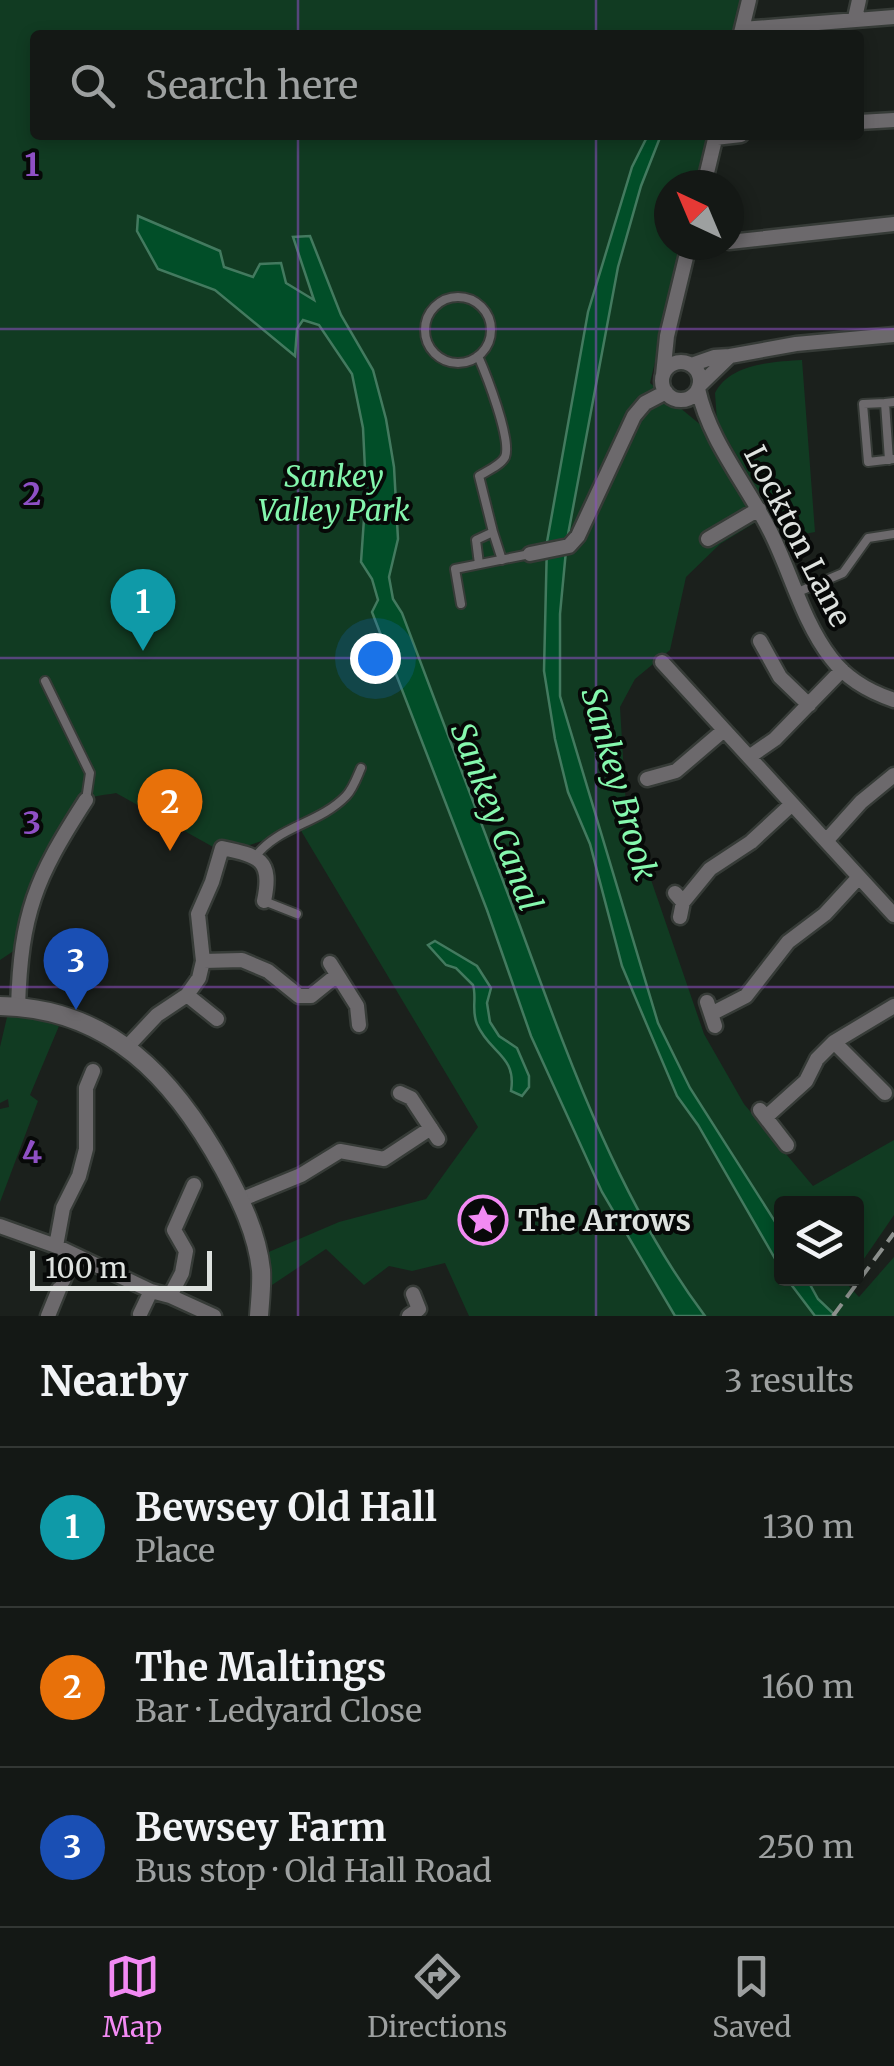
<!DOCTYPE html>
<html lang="en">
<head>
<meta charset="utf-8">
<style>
	body { margin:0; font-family:Merriweather,serif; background:#212522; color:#f1f3f6 }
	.controls { position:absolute; right:30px; bottom:30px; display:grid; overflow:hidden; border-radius:10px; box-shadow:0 5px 15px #0003 }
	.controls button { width:90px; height:90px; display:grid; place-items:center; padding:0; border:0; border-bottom:2px solid #333734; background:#141815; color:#f1f3f6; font:50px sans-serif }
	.compass { position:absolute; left:654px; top:170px; width:90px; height:90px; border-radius:50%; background:#141815; box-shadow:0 5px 15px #0003; rotate:316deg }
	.scale { position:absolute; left:30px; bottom:25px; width:182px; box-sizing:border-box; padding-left:10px; border:5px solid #dee2df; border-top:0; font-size:28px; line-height:35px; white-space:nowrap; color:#dee2df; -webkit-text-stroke:8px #070908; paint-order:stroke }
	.you { position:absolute; left:375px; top:658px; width:35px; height:35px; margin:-25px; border:8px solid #fff; border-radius:50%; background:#1a73e8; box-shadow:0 0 0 15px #1a73e833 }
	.badge { display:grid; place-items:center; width:65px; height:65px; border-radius:50%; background:#f28af3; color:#fff; font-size:32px; font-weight:700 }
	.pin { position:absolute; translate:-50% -82px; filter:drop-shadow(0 2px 5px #0008) }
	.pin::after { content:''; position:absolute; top:52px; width:35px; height:30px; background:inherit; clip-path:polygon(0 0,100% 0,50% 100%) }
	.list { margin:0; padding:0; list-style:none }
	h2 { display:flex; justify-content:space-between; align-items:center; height:130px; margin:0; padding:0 40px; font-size:42px }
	h2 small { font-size:32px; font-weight:400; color:#9da0a0 }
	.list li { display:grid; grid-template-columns:65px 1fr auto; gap:30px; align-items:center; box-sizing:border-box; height:160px; padding:0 40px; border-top:2px solid #333734 }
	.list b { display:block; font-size:38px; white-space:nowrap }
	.list p { margin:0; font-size:32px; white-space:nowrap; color:#9da0a0 }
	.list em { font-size:32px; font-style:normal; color:#9da0a0 }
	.icon { flex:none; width:55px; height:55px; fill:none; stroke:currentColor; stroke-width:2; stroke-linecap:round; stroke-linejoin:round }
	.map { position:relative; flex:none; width:894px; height:1316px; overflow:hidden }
	.search { position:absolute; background:#141815; box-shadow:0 5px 15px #0003; left:30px; right:30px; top:30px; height:110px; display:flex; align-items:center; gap:25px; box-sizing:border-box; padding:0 35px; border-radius:10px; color:#9da0a0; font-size:38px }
	.sheet { height:610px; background:#141815 }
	nav { display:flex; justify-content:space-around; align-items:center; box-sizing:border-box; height:140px; border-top:2px solid #333734; background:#141815; font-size:28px; color:#9da0a0 }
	nav a { display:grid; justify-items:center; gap:5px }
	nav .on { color:#f28af3 }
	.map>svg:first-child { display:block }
	.green { fill:#113b22 }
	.water { fill:#014e28; stroke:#437a5f; stroke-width:2.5 }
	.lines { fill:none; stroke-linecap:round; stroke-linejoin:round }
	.service-casing { stroke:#363b37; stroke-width:12 }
	.minor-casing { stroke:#363b37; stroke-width:19 }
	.tertiary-casing { stroke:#363b37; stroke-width:22 }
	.service { stroke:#6c696c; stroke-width:8 }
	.minor { stroke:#6c696c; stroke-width:14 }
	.tertiary { stroke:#6c696c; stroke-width:18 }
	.rail { stroke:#8d918e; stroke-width:4; stroke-dasharray:15 8; stroke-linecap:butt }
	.grid { fill:none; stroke:#8f50c5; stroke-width:2.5; stroke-opacity:0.55 }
	.labels { text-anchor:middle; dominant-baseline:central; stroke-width:8; stroke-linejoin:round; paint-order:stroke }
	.park-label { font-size:30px; font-style:italic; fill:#84f6ad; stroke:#070908 }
	.street-label { font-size:30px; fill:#dee2df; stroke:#070908 }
	.poi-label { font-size:30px; font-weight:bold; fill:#dee2df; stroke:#070908; text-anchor:start }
	.water-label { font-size:32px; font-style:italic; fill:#86f8ae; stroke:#070908 }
	.grid-label { font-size:32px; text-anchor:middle; font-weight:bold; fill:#8f50c5; stroke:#070908; stroke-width:8; stroke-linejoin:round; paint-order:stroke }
</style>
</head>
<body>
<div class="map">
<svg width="894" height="1316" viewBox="0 0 894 1316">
	<rect width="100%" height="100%" fill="#1b201c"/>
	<!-- green -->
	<path class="green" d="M0,0H742L734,35H35V135H709L697,185H669V245H683L650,383L702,426L748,499L756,522L720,544L686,577L670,650L635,679L620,707L626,807L704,1034L744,1104L813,1186L894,1140V1215L857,1269L856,1204H782V1278L850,1279L847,1284L859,1297L894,1257V1316H469L445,1263L412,1271L389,1266L364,1285L326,1249L260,1293L257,1257L339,1222L426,1199L478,1127L300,829L224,853L116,793C107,795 93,795 85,801C49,828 18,906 15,950L0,960Z
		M802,360L815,532L783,538L717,421L715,393C730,363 773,362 802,360Z
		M8,1013L29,1016L59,1026L30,1095L38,1101L0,1202V1109L9,1107L8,1099L0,1103V1047Z"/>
	<!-- water -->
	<path class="water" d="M648,135H661L641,186L618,267L567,540L560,614V696L658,1023L690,1088L781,1231V1269L698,1125L677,1096L622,966L590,844L568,792L555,739L544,671L547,542L588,312L632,167Z
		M138,216L220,251L224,267L253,277L260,264L281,263L286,283L314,300L293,237L310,236L341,315L373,370L386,419L394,467L398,539L389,577L393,599L402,613C441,718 481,822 520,926C569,1060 618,1200 705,1316H675L602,1192L531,1036L487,910L372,612L378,600L372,579L361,562L366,490L363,428L352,374L319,325L303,320L297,329L295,356L215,290L158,269L137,231Z
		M435,941L477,966L491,988L487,1003L490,1022L499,1036L517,1048L529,1076V1087L522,1096L511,1091C517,1055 489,1053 477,1024C471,1010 477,998 473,985L456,968L446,965L428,945Z
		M787,1279H807L818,1299L836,1316H815Z"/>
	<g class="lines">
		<!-- service casing -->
		<g class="service-casing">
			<path id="service" d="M425 330a33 33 0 1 1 66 0a33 33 0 1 1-66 0Z
				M478,356C486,374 512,440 505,457C501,465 487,471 479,476L493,532
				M885,403L863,404L868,462L894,459
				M889,460L885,403L894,402
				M479,564L476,540L493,532L502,560
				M798,592L843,573L868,538L894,534
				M461,604L455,569L530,554
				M45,681L90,773L86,800
				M255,857C278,826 319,824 346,796C353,789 357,777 361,768
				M264,901L297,914"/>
		</g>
		<!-- minor casing -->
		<g class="minor-casing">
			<path id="minor" d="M855,18L859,0
				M742,29L894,17
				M741,33L749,0
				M859,122L894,120
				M715,138L741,135
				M704,185L716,135
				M729,242L894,224
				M689,248L709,245
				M730,356L796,344L894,335
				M662 381a19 19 0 1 1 38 0a19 19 0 1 1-38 0Z
				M691,365L714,357L730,356L699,386
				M663,375L667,336L689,245
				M698,389C710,443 747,484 771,533C791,573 803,622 831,658C846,678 870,692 894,700
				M708,539L759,509
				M530,554L569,546L578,536L634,416L645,403L666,392
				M760,641L780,677L809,705
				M662,662L894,915
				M749,757L775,739L842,670
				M647,779L676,771L724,730
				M826,841L861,802L894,775
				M675,893L683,902L680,917
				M683,902L710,869L751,842L792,804
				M203,961L242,960L268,971L299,996H311L337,975
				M330,963L357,1006L359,1025
				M187,995L217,1019
				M707,1002L715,1026
				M18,1007C21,913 35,879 86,800
				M711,1014L746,996L788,942L825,914L859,877
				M834,1042L894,1006
				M127,1047L157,1015L187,995L199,978L203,961L198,914L212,882L222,848C259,856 273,859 264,901
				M400,1093L411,1098L438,1139
				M760,1110L787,1145
				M766,1117L806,1081L817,1059L834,1042L885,1093
				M240,1200L301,1175L340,1151L384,1159L431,1128
				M0,1226L56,1246L151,1291L170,1296L214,1316
				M56,1246L63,1208L79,1176L86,1149V1088L93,1071
				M63,1281L73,1256
				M170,1296L182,1273L186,1251L174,1230L194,1185
				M140,1314L151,1291
				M48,1316L59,1289
				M409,1316L419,1309L413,1294"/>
		</g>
		<!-- tertiary casing -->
		<g class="tertiary-casing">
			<path id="tertiary" d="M0,1006C110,1008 174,1078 224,1169C241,1201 257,1233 261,1270C262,1285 260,1301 259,1316"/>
		</g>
		<!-- service -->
		<use href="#service" class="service"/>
		<!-- minor -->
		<use href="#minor" class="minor"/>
		<!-- tertiary -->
		<use href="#tertiary" class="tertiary"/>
		<!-- rail -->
		<path class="rail" d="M833,1316L894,1233"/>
	</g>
	<!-- grid -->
	<path class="grid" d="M298,0V35M596,0V35M298,135V1316M596,135V1316M0,329H894M0,658H894M0,987H894"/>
	<!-- icons -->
	<defs>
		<g id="sight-ring" transform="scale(2.5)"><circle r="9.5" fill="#070908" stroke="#f28af3" stroke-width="1.5"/><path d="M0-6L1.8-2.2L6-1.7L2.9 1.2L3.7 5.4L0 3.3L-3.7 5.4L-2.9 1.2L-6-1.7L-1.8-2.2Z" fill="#f28af3"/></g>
	</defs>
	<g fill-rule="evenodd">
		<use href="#sight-ring" x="483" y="1220"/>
	</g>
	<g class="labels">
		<!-- park labels -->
		<g class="park-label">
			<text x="334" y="476">Sankey<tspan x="334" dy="34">Valley Park</tspan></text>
		</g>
		<!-- street labels -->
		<g class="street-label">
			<text transform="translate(798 536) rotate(63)">Lockton Lane</text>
		</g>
		<!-- poi labels -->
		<g class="poi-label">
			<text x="518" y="1220">The Arrows</text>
		</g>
		<!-- water labels -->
		<g class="water-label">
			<text transform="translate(619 784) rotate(74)">Sankey Brook</text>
			<text transform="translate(496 817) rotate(69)">Sankey Canal</text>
		</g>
	</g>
	<g class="grid-label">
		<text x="32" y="176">1</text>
		<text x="32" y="505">2</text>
		<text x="32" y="834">3</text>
		<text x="32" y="1163">4</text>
	</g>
</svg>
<div class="controls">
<button><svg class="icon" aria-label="layers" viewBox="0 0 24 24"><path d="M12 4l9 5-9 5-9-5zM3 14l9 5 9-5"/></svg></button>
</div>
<svg class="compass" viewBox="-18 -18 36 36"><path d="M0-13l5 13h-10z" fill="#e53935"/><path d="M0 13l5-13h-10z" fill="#9da0a0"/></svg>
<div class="scale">100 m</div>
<div class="you"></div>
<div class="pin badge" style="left:143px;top:651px;background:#0f9aa8">1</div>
<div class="pin badge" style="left:170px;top:851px;background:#e8710a">2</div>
<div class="pin badge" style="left:76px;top:1010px;background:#1a4fb4">3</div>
<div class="search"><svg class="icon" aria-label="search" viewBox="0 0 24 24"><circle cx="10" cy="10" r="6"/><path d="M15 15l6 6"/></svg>Search here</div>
</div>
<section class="sheet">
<h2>Nearby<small>3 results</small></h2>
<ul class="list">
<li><span class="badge" style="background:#0f9aa8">1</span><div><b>Bewsey Old Hall</b><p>Place</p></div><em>130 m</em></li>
<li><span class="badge" style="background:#e8710a">2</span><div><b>The Maltings</b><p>Bar · Ledyard Close</p></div><em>160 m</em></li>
<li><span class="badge" style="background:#1a4fb4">3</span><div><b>Bewsey Farm</b><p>Bus stop · Old Hall Road</p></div><em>250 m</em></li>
</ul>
</section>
<nav>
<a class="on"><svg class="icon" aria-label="map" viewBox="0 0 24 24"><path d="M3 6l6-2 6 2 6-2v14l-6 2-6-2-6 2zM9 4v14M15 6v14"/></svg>Map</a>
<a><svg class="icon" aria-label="directions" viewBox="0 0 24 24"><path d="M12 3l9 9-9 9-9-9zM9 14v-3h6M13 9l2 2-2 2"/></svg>Directions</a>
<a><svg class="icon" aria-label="saved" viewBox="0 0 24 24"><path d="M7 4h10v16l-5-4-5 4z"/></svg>Saved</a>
</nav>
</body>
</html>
